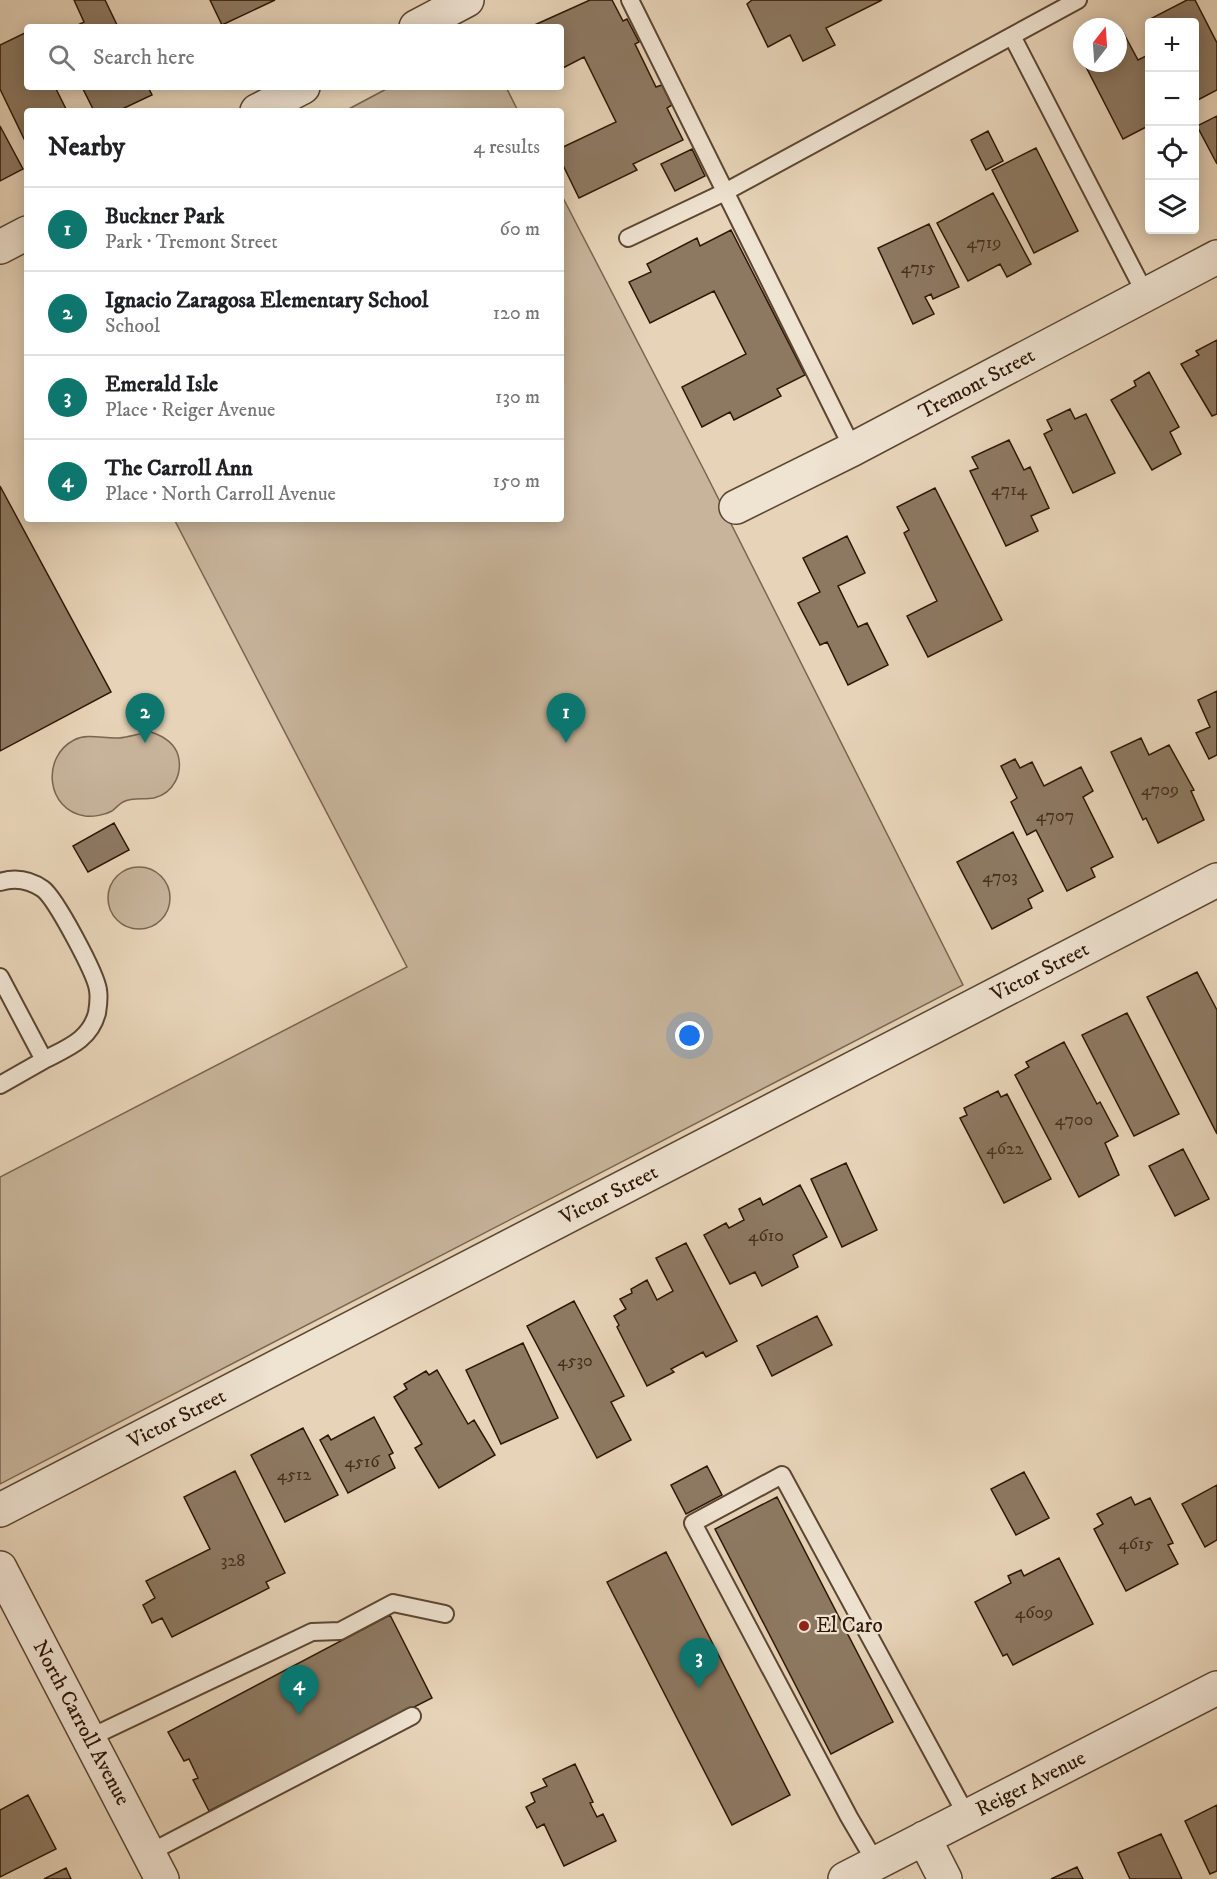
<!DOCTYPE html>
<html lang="en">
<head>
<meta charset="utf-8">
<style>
	body { margin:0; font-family:"IM FELL DW Pica",serif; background:#f2f2f2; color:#202124 }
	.controls { position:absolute; right:18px; top:18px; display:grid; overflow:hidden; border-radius:6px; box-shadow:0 3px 15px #0003 }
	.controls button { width:54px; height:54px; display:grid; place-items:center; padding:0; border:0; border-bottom:2px solid #e0e0e0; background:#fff; color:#202124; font:30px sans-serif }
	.compass { position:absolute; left:1073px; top:18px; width:54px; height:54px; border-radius:50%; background:#fff; box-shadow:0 3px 15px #0003; rotate:17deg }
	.you { position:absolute; left:690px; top:1036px; width:21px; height:21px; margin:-15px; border:4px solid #fff; border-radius:50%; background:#1a73e8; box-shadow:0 0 0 9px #1a73e833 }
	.badge { display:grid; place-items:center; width:39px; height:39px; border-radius:50%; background:#0f766e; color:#fff; font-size:20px; font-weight:700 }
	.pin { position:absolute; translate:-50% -50px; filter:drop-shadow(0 2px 3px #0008) }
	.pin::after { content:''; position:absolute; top:32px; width:21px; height:18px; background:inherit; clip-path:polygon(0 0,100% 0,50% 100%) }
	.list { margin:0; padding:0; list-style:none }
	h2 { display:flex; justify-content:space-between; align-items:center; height:78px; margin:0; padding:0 24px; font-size:26px }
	h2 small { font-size:20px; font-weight:400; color:#757577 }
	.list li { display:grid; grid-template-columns:39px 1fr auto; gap:18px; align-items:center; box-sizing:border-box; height:84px; padding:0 24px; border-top:2px solid #e0e0e0 }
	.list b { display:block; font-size:22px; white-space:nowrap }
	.list p { margin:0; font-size:20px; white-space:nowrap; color:#757577 }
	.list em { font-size:20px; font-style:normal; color:#757577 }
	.icon { flex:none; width:33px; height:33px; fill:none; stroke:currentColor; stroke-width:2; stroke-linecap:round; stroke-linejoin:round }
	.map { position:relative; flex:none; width:1217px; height:1879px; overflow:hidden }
	.search { position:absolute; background:#fff; box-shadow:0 3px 15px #0003; left:24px; top:24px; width:540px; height:66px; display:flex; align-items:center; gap:15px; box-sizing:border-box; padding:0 21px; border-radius:6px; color:#757577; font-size:22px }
	.panel { position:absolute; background:#fff; box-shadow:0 3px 15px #0003; left:24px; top:108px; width:540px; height:414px; border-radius:6px }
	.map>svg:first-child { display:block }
	.green { fill:#c7b49a; stroke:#7a6550; stroke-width:1.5 }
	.building { fill:#8d7962; stroke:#2c1605; stroke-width:1.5 }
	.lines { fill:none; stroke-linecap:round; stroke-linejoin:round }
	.service-casing { stroke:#5b4632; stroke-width:20 }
	.minor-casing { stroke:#5b4632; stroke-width:36 }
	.tertiary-casing { stroke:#5b4632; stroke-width:36 }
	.service { stroke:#efe3d1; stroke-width:16 }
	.minor { stroke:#efe3d1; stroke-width:33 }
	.tertiary { stroke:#efe3d1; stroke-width:33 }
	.poi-dot { fill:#8f2418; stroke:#efe3d1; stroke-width:2 }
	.labels { text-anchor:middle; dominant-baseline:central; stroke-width:4.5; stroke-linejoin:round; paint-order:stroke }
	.number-label { font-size:18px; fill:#442f1c }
	.street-label { font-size:21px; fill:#2c1605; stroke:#efe3d1 }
	.poi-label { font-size:21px; fill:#2c1605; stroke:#efe3d1; text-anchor:start }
</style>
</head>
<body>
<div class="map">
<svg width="1217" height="1879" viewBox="0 0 1217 1879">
	<rect width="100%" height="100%" fill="#e7d4b8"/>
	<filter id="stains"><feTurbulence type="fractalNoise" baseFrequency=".00333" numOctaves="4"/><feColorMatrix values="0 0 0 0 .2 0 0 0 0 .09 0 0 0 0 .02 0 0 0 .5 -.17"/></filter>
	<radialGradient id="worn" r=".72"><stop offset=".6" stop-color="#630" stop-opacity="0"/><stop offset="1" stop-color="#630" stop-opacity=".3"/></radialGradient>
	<!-- green -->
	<path class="green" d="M390,87H506L518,111H345Z
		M561,194L706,474L963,985L0,1484V1177L407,967L174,519H561Z
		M151,732C163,736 174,742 178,755C183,773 174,793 154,798C144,800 133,797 123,802C119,804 116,808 112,811C105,815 93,817 85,816C46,810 41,757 74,740C88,733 104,739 119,738C130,737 140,733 151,732Z
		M108 898a31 31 0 1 1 62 0a31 31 0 1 1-62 0Z"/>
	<!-- building -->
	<path class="building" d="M74,0H105L118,27H74L84,22Z
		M210,0H275L222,25Z
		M590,0H612L623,21L627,19L639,42L635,44L656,87L662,85L672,105L667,108L683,140L633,164L637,170L579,198L561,161V148L616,122L584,57L561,69V27H530Z
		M752,0H882L826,28L835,45L803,61L790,35L768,47L747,4Z
		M1187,0H1195L1217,43V90L1194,102V22H1151L1150,19Z
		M27,32V87H55L67,111H27V145L0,89V45Z
		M1123,32L1138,60L1150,54V125L1123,139L1084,63H1118V35Z
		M82,87H148L152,95L118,111H94Z
		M1217,116V164L1197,126Z
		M0,126L23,169L0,181Z
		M988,131L1003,161L986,170L971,140Z
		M1036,148L1078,231L1034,253L992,170Z
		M692,149L705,176L675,191L661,164Z
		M993,193L1031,264L1007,277L1000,264L968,281L937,223Z
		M929,224L959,287L933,299L931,294L925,297L934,314L913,324L878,248Z
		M731,230L805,375L777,389L781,396L734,420L730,412L702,427L682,387L746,354L714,291L650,323L629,282L651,272L647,264L697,238L700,246Z
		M1217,340V414L1212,416L1181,364L1199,355L1196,351Z
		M1149,372L1179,427L1170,432L1181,454L1152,470L1111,400L1136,386L1134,381Z
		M1070,409L1075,419L1086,414L1115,473L1073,493L1044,434L1052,430L1047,420Z
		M1009,440L1024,470L1030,467L1049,508L1031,516L1038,531L1006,546L970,471L978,468L972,457Z
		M0,486L111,692L0,751Z
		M935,488L1002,620L928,657L907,616L937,601L904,533L909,530L897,507Z
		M847,536L865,573L838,586L858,627L867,623L888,665L848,685L827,642L820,645L798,603L820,592L803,558Z
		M1217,691V755L1209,759L1196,733L1210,727L1198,700Z
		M1141,738L1149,755L1169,745L1194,790L1191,791L1204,820L1158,843L1146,818L1143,820L1111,752Z
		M1015,759L1020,768L1032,762L1044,786L1081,767L1093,791L1083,797L1113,857L1091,868L1095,877L1067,891L1036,830L1027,835L1011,802L1017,798L1001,766Z
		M114,823L129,850L88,872L73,846Z
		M1013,832L1043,891L1028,899L1032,908L992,929L957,862Z
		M1197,972L1217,1010V1134L1147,997Z
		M1127,1013L1179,1114L1134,1136L1082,1035Z
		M1064,1042L1097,1104L1100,1102L1118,1136L1105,1143L1119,1175L1079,1197L1015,1075L1029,1067L1026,1062Z
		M998,1091L1001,1097L1007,1094L1051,1179L1004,1203L960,1118L967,1115L964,1108Z
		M1183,1149L1209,1199L1175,1216L1149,1166Z
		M846,1163L877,1230L842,1247L811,1179Z
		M800,1185L827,1237L793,1255L798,1267L762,1286L755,1272L730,1284L704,1235L726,1223L729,1228L744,1220L739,1209L760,1198L763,1205Z
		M686,1243L737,1341L706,1357L703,1352L671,1369L674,1372L647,1386L617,1327L619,1325L614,1316L626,1309L620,1299L632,1293L631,1289L647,1280L657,1300L673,1291L656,1258Z
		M574,1301L624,1396L611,1402L631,1440L597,1458L527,1326Z
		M817,1316L832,1345L772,1376L757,1346Z
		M523,1343L558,1418L501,1444L466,1370Z
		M437,1370L468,1424L474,1420L495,1455L439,1488L415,1448L422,1444L394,1397L407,1389L404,1384L426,1371L429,1375Z
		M374,1417L393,1453L389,1455L395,1468L348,1493L320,1440L328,1435L331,1440Z
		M303,1428L338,1495L285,1522L251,1455Z
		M707,1466L722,1495L686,1514L671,1485Z
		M235,1471L285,1573L266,1582L269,1588L172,1637L162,1618L152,1623L143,1605L155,1598L146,1581L210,1549L184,1497Z
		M1024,1472L1049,1518L1016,1535L991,1489Z
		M1217,1485V1540L1205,1547L1182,1504Z
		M777,1497L893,1722L831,1754L715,1529Z
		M1131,1497L1135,1505L1150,1498L1173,1543L1168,1545L1178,1564L1126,1591L1094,1529L1103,1524L1097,1514Z
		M666,1552L790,1795L732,1825L607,1582Z
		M1059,1558L1093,1624L1013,1665L1007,1654L1003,1656L975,1602L1011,1583L1008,1576L1021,1570L1024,1576Z
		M390,1615L432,1698L209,1811L193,1780L198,1778L189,1759L184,1761L168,1732Z
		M575,1764L593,1802L590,1803L597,1817L603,1814L616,1841L564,1866L544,1824L537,1828L526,1807L535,1802L531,1793L547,1786L543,1779Z
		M28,1795L56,1849L0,1877V1810Z
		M1217,1805V1871L1210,1874L1185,1821Z
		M1161,1834L1182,1879H1130L1118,1853Z
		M1077,1867L1083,1879H1051Z
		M66,1868L71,1879H44Z"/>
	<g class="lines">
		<!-- service casing -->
		<g class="service-casing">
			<path id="service" d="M630,0L853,449
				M1012,36L1146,295
				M628,238L725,192L1078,0
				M0,882C16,877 30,880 43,889C56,899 96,974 98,990C99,996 98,1007 97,1013C90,1040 67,1048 44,1060L0,977
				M0,1085L44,1060
				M89,1738L312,1632L340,1631L393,1603L445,1614
				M149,1853L412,1716
				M876,1863L849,1817L693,1523L782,1475L967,1816"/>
		</g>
		<!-- minor casing -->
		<g class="minor-casing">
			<path id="minor" d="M416,27L467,0
				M257,111L303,87
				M0,247L27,233
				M736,507L853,449L1217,257
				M0,1510L1217,880
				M924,1838L945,1879
				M845,1879L1217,1688"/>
		</g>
		<!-- tertiary casing -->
		<g class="tertiary-casing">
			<path id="tertiary" d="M0,1568L162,1879"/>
		</g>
		<!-- service -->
		<use href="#service" class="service"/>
		<!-- minor -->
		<use href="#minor" class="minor"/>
		<!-- tertiary -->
		<use href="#tertiary" class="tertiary"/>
	</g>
	<!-- markers -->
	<circle class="poi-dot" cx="804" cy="1626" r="6"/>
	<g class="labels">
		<!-- number labels -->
		<g class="number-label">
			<text x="984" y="243">4719</text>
			<text x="918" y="268">4715</text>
			<text x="1009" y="490">4714</text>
			<text x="1160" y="790">4709</text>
			<text x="1055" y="816">4707</text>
			<text x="1000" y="877">4703</text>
			<text x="1074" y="1120">4700</text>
			<text x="1005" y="1149">4622</text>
			<text x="766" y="1236">4610</text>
			<text x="575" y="1361">4530</text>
			<text x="362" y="1462">4516</text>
			<text x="294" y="1475">4512</text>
			<text x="1136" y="1544">4615</text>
			<text x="233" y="1561">328</text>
			<text x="1034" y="1613">4609</text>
		</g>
		<!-- street labels -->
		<g class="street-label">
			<text transform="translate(977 384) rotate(-28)">Tremont Street</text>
			<text transform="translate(1040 972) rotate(-27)">Victor Street</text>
			<text transform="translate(609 1195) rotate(-27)">Victor Street</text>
			<text transform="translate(177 1419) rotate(-27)">Victor Street</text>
			<text transform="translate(81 1723) rotate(62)">North Carroll Avenue</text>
			<text transform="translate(1031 1784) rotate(-27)">Reiger Avenue</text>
		</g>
		<!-- poi labels -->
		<g class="poi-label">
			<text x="816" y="1626">El Caro</text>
		</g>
	</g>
	<rect width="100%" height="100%" filter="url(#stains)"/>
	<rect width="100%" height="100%" fill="url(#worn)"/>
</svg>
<div class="controls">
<button>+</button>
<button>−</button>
<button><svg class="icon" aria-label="locate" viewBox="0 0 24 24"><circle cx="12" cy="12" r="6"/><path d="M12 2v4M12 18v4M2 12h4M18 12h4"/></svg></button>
<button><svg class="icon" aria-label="layers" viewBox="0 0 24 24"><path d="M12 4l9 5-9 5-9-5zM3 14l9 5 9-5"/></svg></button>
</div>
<svg class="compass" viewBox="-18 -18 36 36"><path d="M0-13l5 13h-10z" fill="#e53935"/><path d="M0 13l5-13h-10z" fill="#757577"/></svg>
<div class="you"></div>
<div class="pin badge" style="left:566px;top:743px">1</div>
<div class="pin badge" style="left:145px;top:743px">2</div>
<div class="pin badge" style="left:699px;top:1688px">3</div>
<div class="pin badge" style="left:299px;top:1715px">4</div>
<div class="search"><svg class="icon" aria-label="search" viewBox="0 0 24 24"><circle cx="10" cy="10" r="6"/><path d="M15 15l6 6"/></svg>Search here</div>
<section class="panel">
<h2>Nearby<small>4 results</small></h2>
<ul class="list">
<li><span class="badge">1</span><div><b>Buckner Park</b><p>Park · Tremont Street</p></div><em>60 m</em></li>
<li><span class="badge">2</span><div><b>Ignacio Zaragosa Elementary School</b><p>School</p></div><em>120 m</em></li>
<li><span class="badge">3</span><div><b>Emerald Isle</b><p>Place · Reiger Avenue</p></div><em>130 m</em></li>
<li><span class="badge">4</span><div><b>The Carroll Ann</b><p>Place · North Carroll Avenue</p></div><em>150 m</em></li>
</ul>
</section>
</div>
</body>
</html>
